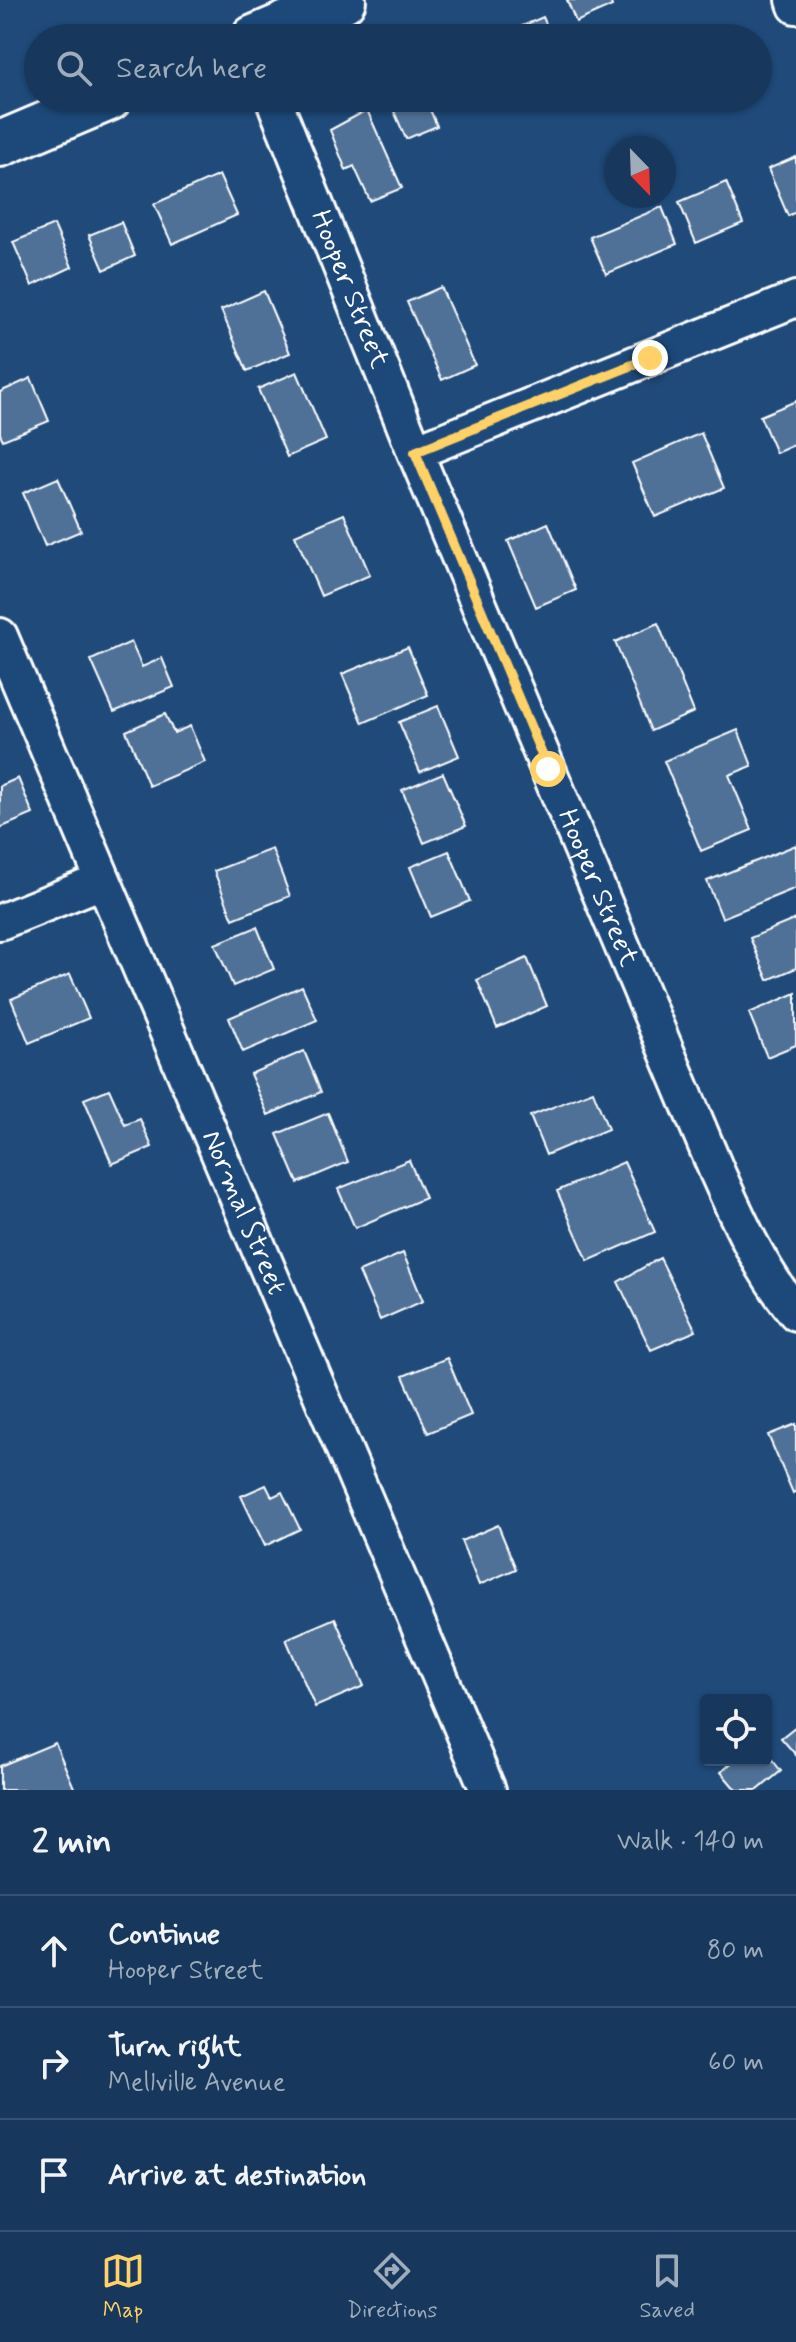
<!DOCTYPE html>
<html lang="en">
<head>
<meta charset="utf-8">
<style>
	body { margin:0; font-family:Mynerve,sans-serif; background:#203f62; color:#f1f3f6 }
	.controls { position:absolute; right:24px; bottom:24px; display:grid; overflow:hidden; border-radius:8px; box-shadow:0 2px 6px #0004 }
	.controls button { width:72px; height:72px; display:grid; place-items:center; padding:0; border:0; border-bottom:2px solid #365272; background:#17385c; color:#f1f3f6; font:40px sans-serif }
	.compass { position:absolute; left:604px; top:136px; width:72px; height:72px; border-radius:50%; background:#17385c; box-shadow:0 2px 6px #0004; rotate:157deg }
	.stop { position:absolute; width:24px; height:24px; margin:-18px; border:6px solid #ffd166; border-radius:50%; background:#fff }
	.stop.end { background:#ffd166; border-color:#fff; box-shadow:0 2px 8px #0008 }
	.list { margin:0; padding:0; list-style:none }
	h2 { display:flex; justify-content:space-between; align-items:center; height:104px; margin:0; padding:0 32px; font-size:34px }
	h2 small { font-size:26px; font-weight:400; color:#9eacbb }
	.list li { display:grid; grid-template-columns:52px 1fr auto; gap:24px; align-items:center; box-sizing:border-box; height:112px; padding:0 32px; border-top:2px solid #365272 }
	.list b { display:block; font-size:30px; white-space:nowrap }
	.list p { margin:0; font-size:26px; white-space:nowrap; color:#9eacbb }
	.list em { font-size:26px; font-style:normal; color:#9eacbb }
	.icon { flex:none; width:44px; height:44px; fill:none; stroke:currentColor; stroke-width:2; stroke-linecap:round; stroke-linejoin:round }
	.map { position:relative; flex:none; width:796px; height:1790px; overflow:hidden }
	.search { position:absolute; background:#17385c; box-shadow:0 2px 6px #0004; left:24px; right:24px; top:24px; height:88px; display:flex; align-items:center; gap:20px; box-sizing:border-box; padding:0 28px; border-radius:44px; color:#9eacbb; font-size:30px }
	.sheet { height:440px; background:#17385c }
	nav { display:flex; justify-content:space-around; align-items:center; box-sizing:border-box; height:112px; border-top:2px solid #365272; background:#17385c; font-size:22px; color:#9eacbb }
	nav a { display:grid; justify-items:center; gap:4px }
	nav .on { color:#ffd166 }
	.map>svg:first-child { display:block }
	.building { fill:#507197; stroke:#fff; stroke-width:2 }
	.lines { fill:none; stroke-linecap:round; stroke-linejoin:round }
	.street-casing { stroke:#fff; stroke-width:40 }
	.secondary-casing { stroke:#fff; stroke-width:50 }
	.street { stroke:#1f4a7a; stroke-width:34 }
	.secondary { stroke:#1f4a7a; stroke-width:44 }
	.route { stroke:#ffd166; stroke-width:10 }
	.labels { text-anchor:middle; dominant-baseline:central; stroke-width:6; stroke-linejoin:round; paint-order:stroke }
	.street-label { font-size:28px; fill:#fff; stroke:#1f4a7a }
</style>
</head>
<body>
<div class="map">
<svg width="796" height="1790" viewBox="0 0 796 1790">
	<rect width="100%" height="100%" fill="#1f4a7a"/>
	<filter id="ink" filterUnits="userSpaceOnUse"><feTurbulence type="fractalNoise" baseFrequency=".0125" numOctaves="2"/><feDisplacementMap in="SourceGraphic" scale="16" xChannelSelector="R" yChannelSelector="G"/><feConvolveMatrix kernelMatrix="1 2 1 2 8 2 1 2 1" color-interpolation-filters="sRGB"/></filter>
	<g filter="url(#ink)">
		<!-- building -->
		<path class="building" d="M567,0H610L612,6L576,22Z
			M543,17L552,38H508L506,33Z
			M400,98H425L437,126L406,139L390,102Z
			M461,98H488L465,108Z
			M367,110L402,188L370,201L354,166L346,170L330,130Z
			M796,157V212L788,216L768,169Z
			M219,175L237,215L172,244L154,204Z
			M726,182L743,223L696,243L679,202Z
			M662,207L677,244L606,274L590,237Z
			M121,222L135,256L104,270L89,235Z
			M54,225L72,267L32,286L13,242Z
			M441,287L475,365L442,380L407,302Z
			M264,291L290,353L247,371L221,310Z
			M297,372L326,440L287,457L258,389Z
			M31,378L49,421L3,440L0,434V392Z
			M796,401V444L776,453L760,416Z
			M701,433L724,488L655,517L632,463Z
			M58,478L81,531L45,546L23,493Z
			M344,514L370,575L321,596L295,535Z
			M548,523L576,590L536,607L508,541Z
			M658,623L694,712L651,731L615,642Z
			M131,642L142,667L162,658L174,687L114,712L91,660Z
			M408,647L428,695L363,723L342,674Z
			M438,706L459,756L420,772L399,722Z
			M165,714L174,733L190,726L205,762L149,786L126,731Z
			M738,730L752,766L729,775L752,830L701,851L664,761Z
			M443,773L466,826L424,843L402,790Z
			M18,778L33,814L0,828V786Z
			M796,845V888L722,918L707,881Z
			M272,849L290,896L233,919L214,871Z
			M449,851L470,901L431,917L410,867Z
			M796,919V968L768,980L750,938Z
			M257,927L274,969L233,986L215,944Z
			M527,958L547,1006L497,1028L477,980Z
			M70,974L89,1018L29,1043L11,999Z
			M302,986L317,1020L243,1052L229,1018Z
			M796,993V1045L767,1057L749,1013Z
			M304,1051L321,1092L268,1115L250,1074Z
			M109,1089L125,1125L140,1119L152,1147L112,1164L84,1099Z
			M593,1091L608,1129L546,1155L530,1116Z
			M328,1113L348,1162L298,1183L277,1134Z
			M409,1160L425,1198L355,1228L338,1189Z
			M624,1162L655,1232L588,1261L557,1191Z
			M403,1253L423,1301L380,1320L359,1272Z
			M660,1258L696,1331L651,1350L618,1282Z
			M447,1358L471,1415L428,1433L403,1376Z
			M796,1424V1491L793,1493L768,1435Z
			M266,1485L272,1497L282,1492L300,1529L265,1546L241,1496Z
			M498,1525L516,1569L479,1585L461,1541Z
			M335,1618L364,1686L315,1707L286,1639Z
			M796,1726V1755L781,1738Z
			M55,1743L75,1790H0V1766Z
			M766,1752L781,1771L758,1790H736L721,1772L735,1760H766Z"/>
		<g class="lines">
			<!-- street casing -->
			<g class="street-casing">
				<g id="street">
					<path d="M794,0L796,6"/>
					<path id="s1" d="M273,98L415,452L717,1172C739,1221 761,1271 796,1313"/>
					<path d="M415,452L796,299"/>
					<path id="s2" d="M0,636L488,1790"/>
					<path d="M0,922L102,881"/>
				</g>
			</g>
			<!-- secondary casing -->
			<g class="secondary-casing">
				<path id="secondary" d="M254,38L343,0
					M0,144L109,98"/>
			</g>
			<!-- street -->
			<use href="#street" class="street"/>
			<!-- secondary -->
			<use href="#secondary" class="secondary"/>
		</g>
	</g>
	<g class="lines" filter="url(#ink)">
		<!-- route -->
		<path class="route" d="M548,769L415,452L650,358"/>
	</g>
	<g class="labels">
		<!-- street labels -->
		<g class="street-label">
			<text stroke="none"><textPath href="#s1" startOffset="206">Hooper Street</textPath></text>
			<text stroke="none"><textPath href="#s1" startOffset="854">Hooper Street</textPath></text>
			<text stroke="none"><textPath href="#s2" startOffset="626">Normal Street</textPath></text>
		</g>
	</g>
</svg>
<div class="controls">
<button><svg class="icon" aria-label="locate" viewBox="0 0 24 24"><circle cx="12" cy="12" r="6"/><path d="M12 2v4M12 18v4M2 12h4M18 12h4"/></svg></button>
</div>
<svg class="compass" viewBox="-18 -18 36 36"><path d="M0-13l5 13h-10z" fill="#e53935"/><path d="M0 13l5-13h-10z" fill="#9eacbb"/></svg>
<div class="stop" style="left:548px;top:769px"></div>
<div class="stop end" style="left:650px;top:358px"></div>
<div class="search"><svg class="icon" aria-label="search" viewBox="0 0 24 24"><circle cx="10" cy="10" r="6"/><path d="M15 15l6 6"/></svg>Search here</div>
</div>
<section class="sheet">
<h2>2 min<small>Walk · 140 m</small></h2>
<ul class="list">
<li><svg class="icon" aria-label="ahead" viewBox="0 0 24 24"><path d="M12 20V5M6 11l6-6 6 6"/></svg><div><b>Continue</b><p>Hooper Street</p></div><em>80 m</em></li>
<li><svg class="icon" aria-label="right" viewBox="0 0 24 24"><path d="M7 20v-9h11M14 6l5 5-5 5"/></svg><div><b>Turn right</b><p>Mellville Avenue</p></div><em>60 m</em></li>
<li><svg class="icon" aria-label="arrive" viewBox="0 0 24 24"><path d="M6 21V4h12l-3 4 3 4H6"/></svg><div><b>Arrive at destination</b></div></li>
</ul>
</section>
<nav>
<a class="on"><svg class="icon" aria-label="map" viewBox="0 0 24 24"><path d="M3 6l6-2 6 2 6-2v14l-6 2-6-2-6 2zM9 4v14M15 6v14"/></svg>Map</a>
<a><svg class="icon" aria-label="directions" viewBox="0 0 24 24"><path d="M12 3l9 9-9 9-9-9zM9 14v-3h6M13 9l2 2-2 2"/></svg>Directions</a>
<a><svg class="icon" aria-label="saved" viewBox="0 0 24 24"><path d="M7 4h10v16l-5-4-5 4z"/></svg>Saved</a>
</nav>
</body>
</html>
